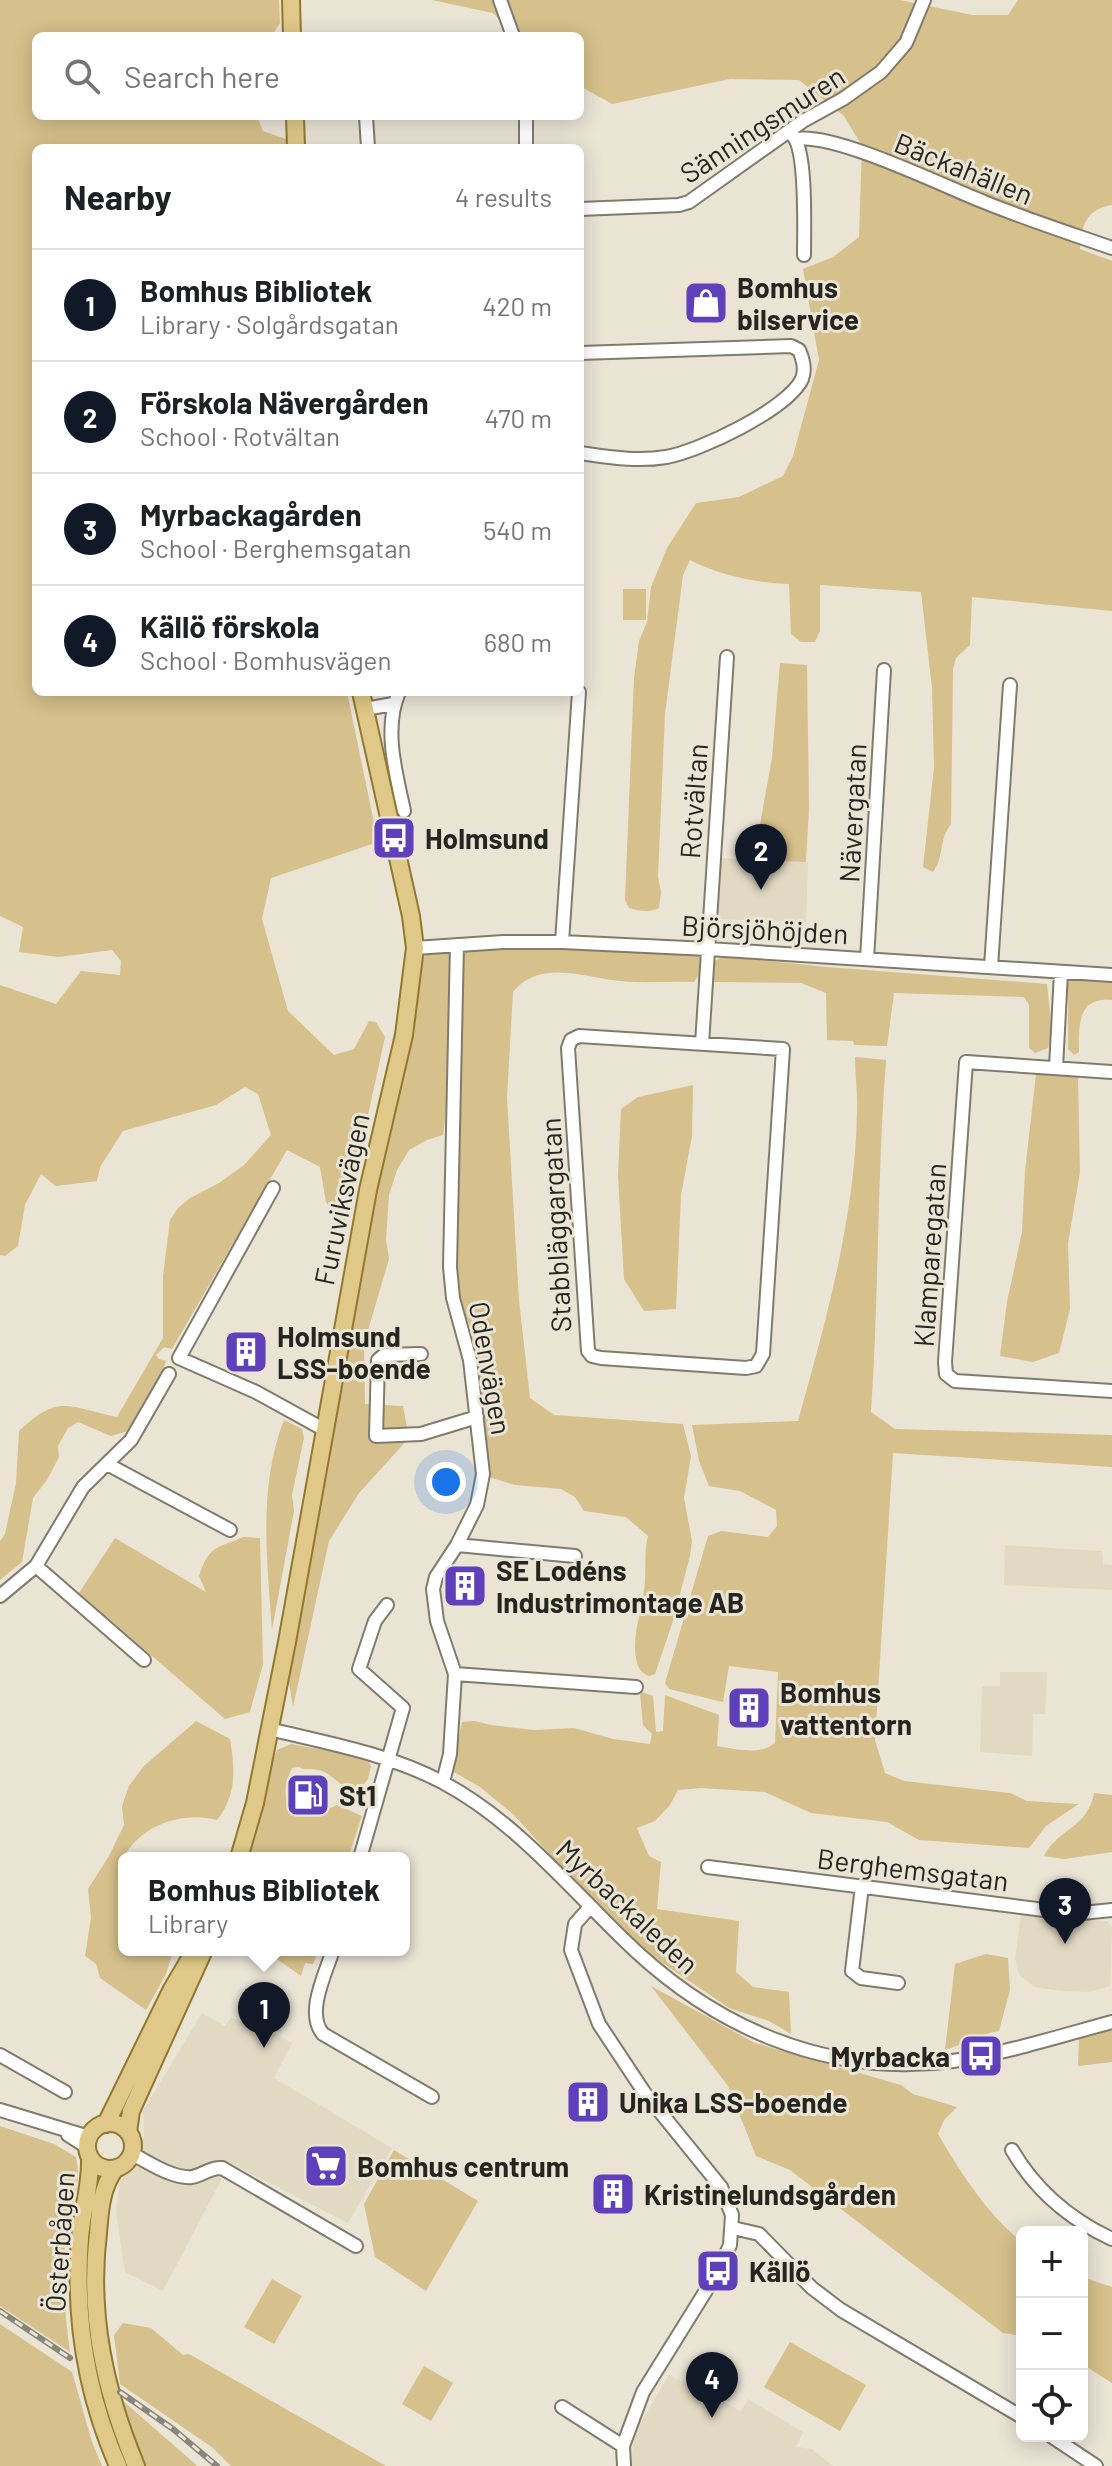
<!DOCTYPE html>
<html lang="en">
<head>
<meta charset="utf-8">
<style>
	body { margin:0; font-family:Barlow,sans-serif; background:#f2f2f2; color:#202124 }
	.controls { position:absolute; right:24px; bottom:24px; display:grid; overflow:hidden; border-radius:12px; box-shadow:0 4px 20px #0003 }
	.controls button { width:72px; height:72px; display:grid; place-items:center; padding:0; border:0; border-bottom:2px solid #e0e0e0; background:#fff; color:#202124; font:40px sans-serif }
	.you { position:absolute; left:446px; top:1482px; width:28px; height:28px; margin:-20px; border:6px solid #fff; border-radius:50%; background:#1a73e8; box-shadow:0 0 0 12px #1a73e833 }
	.badge { display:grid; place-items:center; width:52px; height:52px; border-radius:50%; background:#111827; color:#fff; font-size:26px; font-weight:700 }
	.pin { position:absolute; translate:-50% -66px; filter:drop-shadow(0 2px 4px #0008) }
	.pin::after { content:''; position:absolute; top:42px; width:28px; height:24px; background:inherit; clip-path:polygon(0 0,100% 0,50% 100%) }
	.popup { position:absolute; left:118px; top:1852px; width:292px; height:104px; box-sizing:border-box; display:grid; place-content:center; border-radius:12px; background:#fff; filter:drop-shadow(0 2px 6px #0005); font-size:26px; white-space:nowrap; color:#757577 }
	.popup b { font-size:30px; color:#202124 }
	.popup::after { content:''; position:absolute; left:50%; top:100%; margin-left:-16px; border:16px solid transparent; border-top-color:#fff }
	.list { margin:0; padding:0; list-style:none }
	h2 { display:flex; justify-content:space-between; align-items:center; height:104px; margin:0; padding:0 32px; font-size:34px }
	h2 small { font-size:26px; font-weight:400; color:#757577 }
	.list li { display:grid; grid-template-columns:52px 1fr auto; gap:24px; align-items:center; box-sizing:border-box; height:112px; padding:0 32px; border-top:2px solid #e0e0e0 }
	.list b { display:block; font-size:30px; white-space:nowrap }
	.list p { margin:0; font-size:26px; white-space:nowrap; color:#757577 }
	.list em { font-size:26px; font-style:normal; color:#757577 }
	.icon { flex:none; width:44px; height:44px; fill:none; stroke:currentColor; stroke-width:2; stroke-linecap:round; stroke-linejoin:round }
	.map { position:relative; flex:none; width:1112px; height:2466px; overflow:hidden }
	.search { position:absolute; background:#fff; box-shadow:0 4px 20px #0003; left:32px; top:32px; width:552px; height:88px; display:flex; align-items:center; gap:20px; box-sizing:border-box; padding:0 28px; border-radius:12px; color:#757577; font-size:30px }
	.panel { position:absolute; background:#fff; box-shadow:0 4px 20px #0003; left:32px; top:144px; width:552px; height:552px; border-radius:12px }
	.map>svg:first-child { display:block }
	.built { fill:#e2d9c3 }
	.green { fill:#d6c08b }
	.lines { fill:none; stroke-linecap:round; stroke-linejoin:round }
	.minor-casing { stroke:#807b6d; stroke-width:16 }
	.major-casing { stroke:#92782f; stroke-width:20 }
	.minor { stroke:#fff; stroke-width:12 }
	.major { stroke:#e0c988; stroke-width:16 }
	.rail-casing { stroke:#89857b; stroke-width:6 }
	.rail { stroke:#eae4d5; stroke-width:3; stroke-dasharray:9; stroke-linecap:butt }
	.labels { text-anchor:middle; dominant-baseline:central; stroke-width:6; stroke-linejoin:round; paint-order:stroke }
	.street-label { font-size:28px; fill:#27251f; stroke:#eae4d5 }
	.poi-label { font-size:28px; font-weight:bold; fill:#27251f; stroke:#eae4d5; text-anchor:start }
</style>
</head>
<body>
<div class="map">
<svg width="1112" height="2466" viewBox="0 0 1112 2466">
	<rect width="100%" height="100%" fill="#eae4d5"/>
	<!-- built -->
	<path class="built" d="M716,858L808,862L806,922L713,919Z
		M1005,1545L1102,1551L1103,1564L1112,1565V1590L1004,1585Z
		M1000,1672H1047L1045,1714H1033L1032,1756L980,1752L982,1686H1000Z
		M1021,1914L1107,1921L1112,1928L1110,1986L1089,1992L1060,1991L1035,1987L1019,1975L1015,1959Z
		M202,2013L225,2026L231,2017L260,2032L263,2027L292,2043L274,2078L392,2148L348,2223L230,2163L163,2291L125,2272L116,2212L120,2180L133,2168L144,2137L143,2111Z
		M669,2375L741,2411L748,2399L803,2432L796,2447L812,2449L833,2466H631L633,2443L639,2425Z"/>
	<!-- green -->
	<path class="green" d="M0,0H279L280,23L272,36H36V116H257L263,131L286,139L287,148H36V692H347L378,842L271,878L262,919L288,1011L334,1055L354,1049L369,1021L376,1022L385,1037L344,1226L326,1202L320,1167L287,1150L172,1349L164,1347L156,1355L159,1359L166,1361L163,1369L128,1431L111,1436L78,1422L68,1428L58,1446L59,1457L47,1480L33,1498L22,1562L0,1580V1541L5,1534L16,1483L19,1431C59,1393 68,1407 117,1417L163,1338V1276L170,1220L178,1208L190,1198L219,1183L244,1165L271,1135L258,1094L245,1087L216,1105L123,1131L100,1167L97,1181L56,1186L41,1174L25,1205L18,1246L5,1256L0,1255V985L56,1004L81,971L120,975L121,961L112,950L59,957L19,952L23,927L0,916Z
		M432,0H900L972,15H1008L1018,0H1112V205C1085,210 1082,225 1080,249L1112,261V611L972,597L970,645L956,658L953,669L951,824C938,841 945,855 933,872L923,867L934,767L932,688L921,592L820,585V631L815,642H801L791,634L789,584C756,583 719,575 690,560L683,575L665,714L658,877L661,892L659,908C648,913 640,911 629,908L625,900L634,678L639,641L647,622L651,587L667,548L696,503L739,497L783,476L793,456L819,360L803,269L833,257L859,237L862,146L844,116L799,80L730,79L612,104L580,86V36H515L493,13Z
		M623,589H646V620H623Z
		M780,663L807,665L809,808L806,862L756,860L757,841L772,758Z
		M558,944L697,953L701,958L700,973L694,982C668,981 638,984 612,980C578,975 538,961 513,992L507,1098L519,1300L530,1398L554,1415L683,1424L691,1456L684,1498L692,1541L690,1556L673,1621L655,1674L649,1676C643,1674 639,1670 637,1663C630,1637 644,1606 645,1580C646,1565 644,1551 648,1536L626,1517L584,1511L575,1497L561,1489L515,1485L489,1477L483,1428L486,1407L475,1385L478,1355L457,1285L455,1259L463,947Z
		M451,950V1073L443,1135L427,1140L409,1150L397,1170L389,1195L386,1239L389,1259L364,1344L365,1404L403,1406L409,1438L359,1493L329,1541L293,1707L287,1670L331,1428C340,1399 352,1365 346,1334L418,968L427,952Z
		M723,956L827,967L1047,984L1052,1032L1048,1048L1035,1053L1029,1048V1005L1024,997L894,993L887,1046L854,1045L853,1041L827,1040L826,993L801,983L712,982L714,962Z
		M1078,979L1112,981V1000C1077,997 1079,1025 1079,1052L1074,1055L1068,1049V982Z
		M855,1057L886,1060C877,1177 879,1295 871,1412L895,1429L1112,1435V1467L893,1453L875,1740L885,1773L904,1781L1010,1793L1027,1801L1079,1804L1046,1826L1029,1848L919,1840L887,1822L811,1813L765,1792L701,1788L678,1790L670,1805L655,1821L637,1828L649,1856L661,1862L657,1909L739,1921L736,1972L753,1987L789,1992L791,2034L769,2021L729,2008L648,1953L571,1878L514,1815L480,1787L452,1771L462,1722L474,1721L491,1725L534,1730L574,1728L613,1739L650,1744L652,1734L643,1725L640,1694L642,1692L653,1696L656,1732L663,1731L665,1695L719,1715L717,1746C737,1749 758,1756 775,1743L778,1672L729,1666L723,1702L669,1689L665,1683L708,1536L722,1531L768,1537L777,1526L776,1510L740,1491L709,1486L699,1461L692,1425L798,1421C826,1321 855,1218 857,1113C858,1095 855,1076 855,1057Z
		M1036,1074L1078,1077L1080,1172L1068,1243L1070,1309L1059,1353L1033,1362L1000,1356L1007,1302L1022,1232L1025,1171Z
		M693,1085L692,1136L681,1195L676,1309L644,1311L624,1279L618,1176L621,1109L638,1097Z
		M284,1420L302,1429L304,1438L292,1495L294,1511L272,1630C267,1560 258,1486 284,1420Z
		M243,1537L260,1538L263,1664L250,1712L225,1719L79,1593L115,1538L206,1592L199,1576C209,1546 215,1549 243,1537Z
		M196,1721L230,1739C235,1769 237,1795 217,1820C182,1811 140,1825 123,1859L124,1950H174L165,1976L146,2010L100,1978L96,1964L85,1956L91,1918L88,1889L109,1856L124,1825L122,1806L129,1786L144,1766Z
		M291,1744L366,1758L371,1766L368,1779L359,1791C342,1792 334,1773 318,1770C310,1768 306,1771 299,1767L292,1768C285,1783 283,1792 289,1807L317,1814L337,1805L362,1816L348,1858H244L266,1778L277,1750Z
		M1094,1793L1112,1795V1852L1064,1859L1044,1856C1057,1829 1088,1828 1094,1793Z
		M264,1950H319L313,1964L305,1963L301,1976Z
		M986,1954L1008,1958L1010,1990L999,2031C980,2034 964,2044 945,2050L955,1964Z
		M651,1986L755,2043L901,2085L913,2094L957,2107L944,2120L938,2134C960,2172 987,2214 1022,2242V2336L1003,2333L790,2170L756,2156L728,2086Z
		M1112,2027V2062L1078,2066L1079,2039Z
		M0,2126L54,2144L76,2157C83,2187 68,2214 65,2244C62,2279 65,2317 70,2352L0,2306Z
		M394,2150L478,2201L426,2291L375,2257L364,2204Z
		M1082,2277L1112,2287V2383L1082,2364Z
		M272,2279L302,2296L274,2344L244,2327Z
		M123,2323L151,2328L183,2355L189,2354L386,2466H231L213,2448L120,2384L114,2335Z
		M0,2324L72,2372L92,2442L102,2466H0Z
		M790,2342L866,2385L840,2431L764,2387Z
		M424,2366L453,2383L431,2421L402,2404Z
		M123,2401L193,2462L197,2466H145Z"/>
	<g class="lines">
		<!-- minor casing -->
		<g class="minor-casing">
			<path id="minor" d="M500,0L513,36
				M366,116L368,148
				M526,116V148
				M793,136C807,151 804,230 804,255
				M797,139C836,133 943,186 984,202C1026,219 1069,233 1112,248
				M580,209L679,205L689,202L803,121L843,99L881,72L906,43L924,0
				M580,353L791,346L799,350C803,359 806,369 802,379C788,409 698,452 666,457C637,462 609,457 580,453
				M399,692C383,729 396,773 404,811
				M365,709L393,704
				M562,942L579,692
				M415,948L503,942H562L708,949L1112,975
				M867,959L884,670
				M991,967L1010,685
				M579,1036L783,1049L763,1354L756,1366L746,1368L601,1358L592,1356L588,1351L568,1048L571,1040Z
				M702,1044L727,657
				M1056,1068L1061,972
				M1112,1072L966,1062L945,1362L946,1374L955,1381L1112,1391
				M273,1188L179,1358L256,1392L325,1430
				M421,1354L384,1355L378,1360L376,1436L421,1434L477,1417
				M107,1464L230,1530
				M457,1545L575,1556
				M36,1566L144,1660
				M0,1596L36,1566L83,1487L131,1440L169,1374
				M455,1674L636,1687
				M269,1729C327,1743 389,1754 442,1782C512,1819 565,1882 620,1936C710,2026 825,2078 953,2061C1007,2053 1060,2036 1112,2022
				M443,1782L450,1754L455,1674L437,1621L433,1589L436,1577L457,1545L477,1505L483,1474L470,1360L453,1298L450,1267L457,945
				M360,1858L403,1708L359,1669L375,1621L387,1605
				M708,1867L1052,1911L1082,1913L1112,1910
				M862,1886L852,1971L861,1978L898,1983
				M590,1907L575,1924L571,1950L599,2024L644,2092L721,2187L732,2215L730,2245L720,2268L643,2392L623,2446L624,2466
				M333,1950C326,1973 305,2013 323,2034L432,2097
				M0,2055L65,2092
				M0,2110L89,2137
				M68,2135L87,2147
				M1012,2150C1036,2191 1069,2219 1112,2239
				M132,2154C149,2162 172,2179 192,2177C203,2175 210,2167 222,2168L356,2246
				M733,2228L759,2234L812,2288L841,2310L1022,2417
				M562,2407L623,2446
				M1051,2436L1096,2466"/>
		</g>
		<!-- major casing -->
		<g class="major-casing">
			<path id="major" d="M291,0L292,36
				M295,116L296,148
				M239,1858L255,1803L287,1642L368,1190L404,1035L415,948L411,916L361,692
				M87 2146a23 23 0 1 1 46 0a23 23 0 1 1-46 0Z
				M106,2124L172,1989L195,1950
				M128,2132L131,2111L204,1950
				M90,2159C91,2186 82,2211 80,2238C74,2317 86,2393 118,2466
				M115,2169C101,2188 100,2210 98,2233C88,2315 105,2391 136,2466"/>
		</g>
		<!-- minor -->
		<use href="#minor" class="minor"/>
		<!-- major -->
		<use href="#major" class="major"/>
		<!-- rail casing -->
		<g class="rail-casing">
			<path id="rail" d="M0,2311L70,2358
				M120,2392L173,2429L217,2466"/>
		</g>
		<!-- rail -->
		<use href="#rail" class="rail"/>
	</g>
	<!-- icons -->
	<defs>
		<g id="shop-square" transform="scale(2.3)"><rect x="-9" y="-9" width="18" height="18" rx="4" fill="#5e41ba" stroke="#eae4d5"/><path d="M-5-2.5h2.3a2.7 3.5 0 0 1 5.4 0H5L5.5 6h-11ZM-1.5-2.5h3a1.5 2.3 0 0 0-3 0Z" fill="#fff"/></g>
		<g id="bus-square" transform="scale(2.3)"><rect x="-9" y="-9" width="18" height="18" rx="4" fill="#5e41ba" stroke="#eae4d5"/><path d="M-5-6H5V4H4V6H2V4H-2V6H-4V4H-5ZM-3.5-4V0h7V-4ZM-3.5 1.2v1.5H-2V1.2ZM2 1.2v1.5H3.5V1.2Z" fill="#fff"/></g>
		<g id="building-square" transform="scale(2.3)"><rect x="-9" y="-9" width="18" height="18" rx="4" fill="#5e41ba" stroke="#eae4d5"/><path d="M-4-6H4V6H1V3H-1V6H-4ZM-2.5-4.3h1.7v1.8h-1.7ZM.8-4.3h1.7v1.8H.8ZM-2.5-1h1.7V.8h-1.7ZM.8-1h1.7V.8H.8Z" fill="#fff"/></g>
		<g id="fuel-square" transform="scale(2.3)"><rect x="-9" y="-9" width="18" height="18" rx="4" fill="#5e41ba" stroke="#eae4d5"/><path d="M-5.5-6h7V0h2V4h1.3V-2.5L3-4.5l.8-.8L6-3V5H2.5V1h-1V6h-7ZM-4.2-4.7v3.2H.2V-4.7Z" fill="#fff"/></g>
		<g id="supermarket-square" transform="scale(2.3)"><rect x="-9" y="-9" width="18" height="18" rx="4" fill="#5e41ba" stroke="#eae4d5"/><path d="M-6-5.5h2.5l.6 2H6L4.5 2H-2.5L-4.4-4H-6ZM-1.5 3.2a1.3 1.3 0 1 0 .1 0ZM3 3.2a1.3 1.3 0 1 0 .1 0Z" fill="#fff"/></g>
	</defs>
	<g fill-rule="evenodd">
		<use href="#shop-square" x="706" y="303"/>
		<use href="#bus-square" x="394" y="838"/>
		<use href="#building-square" x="246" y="1352"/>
		<use href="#building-square" x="465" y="1586"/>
		<use href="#building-square" x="749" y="1708"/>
		<use href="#fuel-square" x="308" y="1795"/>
		<use href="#bus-square" x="981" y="2056"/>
		<use href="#building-square" x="588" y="2102"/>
		<use href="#supermarket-square" x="326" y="2166"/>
		<use href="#building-square" x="613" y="2194"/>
		<use href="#bus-square" x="718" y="2271"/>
	</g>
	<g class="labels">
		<!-- street labels -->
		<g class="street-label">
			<text transform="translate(762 124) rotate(-33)">Sänningsmuren</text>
			<text transform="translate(964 168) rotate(22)">Bäckahällen</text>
			<text transform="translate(693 801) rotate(-86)">Rotvältan</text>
			<text transform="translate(852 813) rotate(-87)">Nävergatan</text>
			<text transform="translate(765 929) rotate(3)">Björsjöhöjden</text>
			<text transform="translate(341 1199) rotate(-78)">Furuviksvägen</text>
			<text transform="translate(555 1225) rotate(-93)">Stabbläggargatan</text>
			<text transform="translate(929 1255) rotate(-86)">Klamparegatan</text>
			<text transform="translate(491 1368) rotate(80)">Odenvägen</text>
			<text transform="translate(913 1869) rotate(7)">Berghemsgatan</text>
			<text transform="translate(628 1906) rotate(43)">Myrbackaleden</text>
			<text transform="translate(59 2242) rotate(-86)">Österbågen</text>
		</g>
		<!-- poi labels -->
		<g class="poi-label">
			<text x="737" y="287">Bomhus<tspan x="737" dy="32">bilservice</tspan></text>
			<text x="425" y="838">Holmsund</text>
			<text x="277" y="1336">Holmsund<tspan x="277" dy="32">LSS-boende</tspan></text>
			<text x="496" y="1570">SE Lodéns<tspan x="496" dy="32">Industrimontage AB</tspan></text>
			<text x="780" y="1692">Bomhus<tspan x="780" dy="32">vattentorn</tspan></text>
			<text x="339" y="1795">St1</text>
			<text x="950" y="2056" text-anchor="end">Myrbacka</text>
			<text x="619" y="2102">Unika LSS-boende</text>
			<text x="357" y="2166">Bomhus centrum</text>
			<text x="644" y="2194">Kristinelundsgården</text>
			<text x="749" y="2271">Källö</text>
		</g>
	</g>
</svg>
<div class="controls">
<button>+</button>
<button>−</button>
<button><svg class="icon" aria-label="locate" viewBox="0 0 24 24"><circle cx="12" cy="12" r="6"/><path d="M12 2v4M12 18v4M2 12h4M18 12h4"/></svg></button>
</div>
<div class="you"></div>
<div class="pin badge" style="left:264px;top:2048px">1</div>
<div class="popup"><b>Bomhus Bibliotek</b>Library</div>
<div class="pin badge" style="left:761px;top:890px">2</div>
<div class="pin badge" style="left:1065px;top:1944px">3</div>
<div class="pin badge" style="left:712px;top:2418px">4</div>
<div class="search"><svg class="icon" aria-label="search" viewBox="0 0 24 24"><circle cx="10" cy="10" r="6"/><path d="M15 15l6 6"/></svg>Search here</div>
<section class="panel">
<h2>Nearby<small>4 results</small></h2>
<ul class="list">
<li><span class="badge">1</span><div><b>Bomhus Bibliotek</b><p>Library · Solgårdsgatan</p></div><em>420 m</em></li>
<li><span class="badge">2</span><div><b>Förskola Nävergården</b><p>School · Rotvältan</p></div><em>470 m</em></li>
<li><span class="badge">3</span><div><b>Myrbackagården</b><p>School · Berghemsgatan</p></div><em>540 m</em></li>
<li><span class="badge">4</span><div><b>Källö förskola</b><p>School · Bomhusvägen</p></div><em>680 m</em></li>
</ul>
</section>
</div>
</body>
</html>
